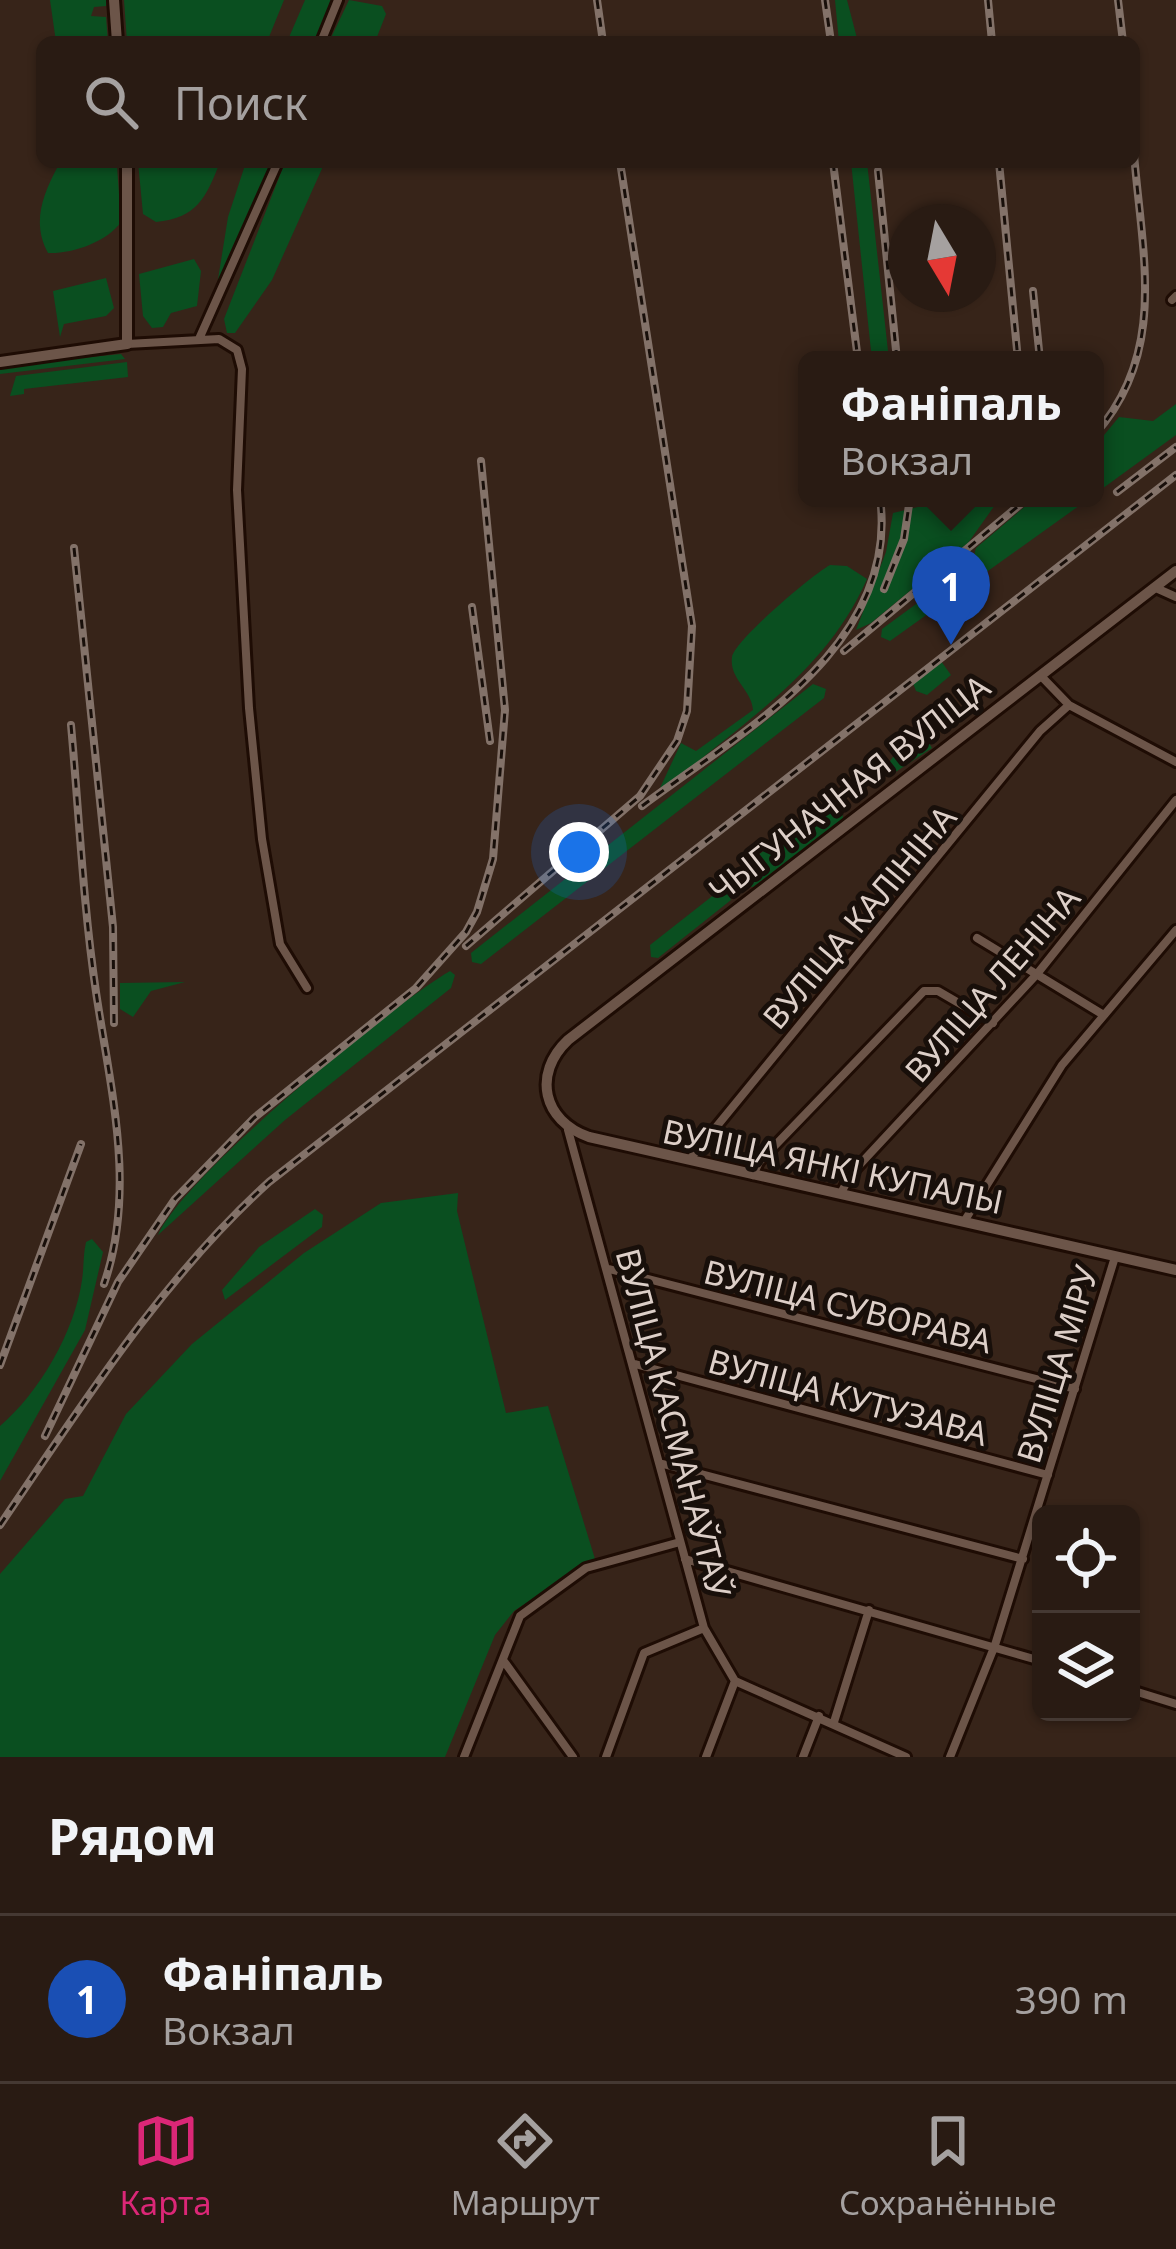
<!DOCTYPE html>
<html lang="ru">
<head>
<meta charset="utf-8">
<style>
	body { margin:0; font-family:"Noto Sans",sans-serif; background:#352821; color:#f1f3f6 }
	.controls { position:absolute; right:36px; bottom:36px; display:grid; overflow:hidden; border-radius:18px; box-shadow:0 3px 9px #0004 }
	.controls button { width:108px; height:108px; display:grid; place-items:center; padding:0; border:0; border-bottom:3px solid #453933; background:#291b13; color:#f1f3f6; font:60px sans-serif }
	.compass { position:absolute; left:888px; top:204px; width:108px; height:108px; border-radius:50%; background:#291b13; box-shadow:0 3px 9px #0004; rotate:170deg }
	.you { position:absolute; left:579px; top:852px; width:42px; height:42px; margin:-30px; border:9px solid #fff; border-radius:50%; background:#1a73e8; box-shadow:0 0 0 18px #1a73e833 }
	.badge { display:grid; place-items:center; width:78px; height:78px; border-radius:50%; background:#db2777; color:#fff; font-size:39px; font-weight:700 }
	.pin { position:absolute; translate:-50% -99px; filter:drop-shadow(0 3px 6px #0008) }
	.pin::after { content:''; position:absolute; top:63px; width:42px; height:36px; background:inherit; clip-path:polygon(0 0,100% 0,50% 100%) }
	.popup { position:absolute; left:798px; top:351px; width:306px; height:156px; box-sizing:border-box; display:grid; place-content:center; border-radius:18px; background:#291b13; filter:drop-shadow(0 3px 9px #0005); font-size:39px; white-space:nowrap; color:#a5a1a0 }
	.popup b { font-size:45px; color:#f1f3f6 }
	.popup::after { content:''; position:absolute; left:50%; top:100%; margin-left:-24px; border:24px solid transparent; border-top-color:#291b13 }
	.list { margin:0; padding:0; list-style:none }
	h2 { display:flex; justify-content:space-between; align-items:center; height:156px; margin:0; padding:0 48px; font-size:51px }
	h2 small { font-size:39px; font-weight:400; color:#a5a1a0 }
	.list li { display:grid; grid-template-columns:78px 1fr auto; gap:36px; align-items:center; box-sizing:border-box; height:168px; padding:0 48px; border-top:3px solid #453933 }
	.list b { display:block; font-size:45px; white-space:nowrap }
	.list p { margin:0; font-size:39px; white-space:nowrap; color:#a5a1a0 }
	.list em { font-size:39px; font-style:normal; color:#a5a1a0 }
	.icon { flex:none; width:66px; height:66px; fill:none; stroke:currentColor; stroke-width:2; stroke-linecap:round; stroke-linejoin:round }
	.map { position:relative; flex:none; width:1176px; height:1757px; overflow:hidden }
	.search { position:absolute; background:#291b13; box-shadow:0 3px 9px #0004; left:36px; right:36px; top:36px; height:132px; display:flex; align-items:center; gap:30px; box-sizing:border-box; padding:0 42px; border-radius:18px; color:#a5a1a0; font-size:45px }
	.sheet { height:324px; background:#291b13 }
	nav { display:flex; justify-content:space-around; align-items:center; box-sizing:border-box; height:168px; border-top:3px solid #453933; background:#291b13; font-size:33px; color:#a5a1a0 }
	nav a { display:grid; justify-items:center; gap:6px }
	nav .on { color:#db2777 }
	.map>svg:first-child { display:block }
	.green { fill:#0a4f20 }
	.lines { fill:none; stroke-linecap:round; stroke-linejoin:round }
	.street-casing { stroke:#1e0c04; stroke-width:14 }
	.secondary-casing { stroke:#1e0c04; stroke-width:16 }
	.street { stroke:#6c5549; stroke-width:8 }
	.secondary { stroke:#6c5549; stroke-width:10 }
	.rail-casing { stroke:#837269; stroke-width:8 }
	.rail { stroke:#180f0a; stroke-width:3; stroke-dasharray:9; stroke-linecap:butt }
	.labels { text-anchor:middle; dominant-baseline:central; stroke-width:10; stroke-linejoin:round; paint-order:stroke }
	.street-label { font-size:33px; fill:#ddcfc8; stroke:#180f0a }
</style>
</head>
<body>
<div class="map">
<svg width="1176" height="1757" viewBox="0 0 1176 1757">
	<rect width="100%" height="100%" fill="#372419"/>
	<!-- green -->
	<path class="green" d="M50,0H106V6L94,7L91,16L106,17L108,42H56Z
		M124,0H284L267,42H127Z
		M305,0H331L316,42H287Z
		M349,0L382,6L386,14L375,42H329Z
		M835,0H847L858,42H839Z
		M138,162H220C206,198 197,218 156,222L143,214Z
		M246,162H271L216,292L228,217Z
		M285,162H325L272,280L235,333H227L224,319Z
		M851,162H867L889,360H872Z
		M117,166L121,222C107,242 72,254 48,253C32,224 42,196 57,168Z
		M194,259L201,271L197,306L171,313L163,327L152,328L143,316L139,274Z
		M106,278L114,308L106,316L64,324L60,337L53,291Z
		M121,354L125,359L0,374V366Z
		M127,362L128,377L24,389V394L10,396L16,376Z
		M1176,404V435L1095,494V446L1119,417L1153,421Z
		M955,498H1000L968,543L871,623L856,630L886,552L893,513Z
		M1035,498H1090L890,641L881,637L882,629L972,563L976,548Z
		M830,565L847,566L867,579C834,654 775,700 712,750C696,763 677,781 660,788L681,743L696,751L753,710C752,690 729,679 732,657C735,640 812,575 830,565Z
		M941,661L951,675L927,695L916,691L913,683Z
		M813,684L826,689L824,698L481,964L472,962L471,953Z
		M920,728L932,748L894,773L888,764L895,754L893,746Z
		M829,806L842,810L843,819L753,887L740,884L739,870L816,810Z
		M720,890H726L731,900L658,958L651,957L650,945Z
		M450,971L455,975L451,988L285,1120L158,1235C183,1177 390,1006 450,971Z
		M185,982L151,991L133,1017L120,1009V983Z
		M458,1193L457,1211L506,1413L548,1406L595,1559L514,1611L495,1635L445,1757H0V1574L65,1499L83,1496L126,1414L192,1344L304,1253L381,1203Z
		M315,1209L323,1215L322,1227L225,1300L222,1290L259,1247Z
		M92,1239L103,1252L85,1330L0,1481V1426C39,1393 75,1331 82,1280C84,1267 83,1255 86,1242Z"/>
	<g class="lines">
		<!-- street casing -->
		<g class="street-casing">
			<path id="street" d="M321,42L338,0
				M1172,300L1176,296
				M199,339L278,162
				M127,344L219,339L237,350L242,369L237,490L249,708L262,839L280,944L307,988
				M1156,588L1176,597
				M1041,676L1069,705L1176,762
				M977,938L1102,1014
				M568,1130L704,1628L735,1681L906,1757
				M690,1159L1040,731L1069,705
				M753,1175L759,1162L924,991H938L993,1023
				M841,1193L851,1174L1037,974L1176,800
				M965,1220L1062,1065L1176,930
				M609,1269L1075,1389
				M635,1364L1048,1475
				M663,1464L1023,1559
				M685,1559L1041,1661
				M503,1660L573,1757
				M1131,1690L1176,1704
				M834,1722L869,1610
				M464,1757L520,1616L586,1568L680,1542
				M606,1757L644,1653L704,1628
				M706,1757L735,1681
				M803,1757L819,1716
				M950,1757L995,1645L1115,1257"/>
		</g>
		<!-- secondary casing -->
		<g class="secondary-casing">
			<path id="secondary" d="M114,0L117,42
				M0,362L127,344V162
				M1176,571L568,1040C532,1074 543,1121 589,1137L1176,1270"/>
		</g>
		<!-- street -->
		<use href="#street" class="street"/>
		<!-- secondary -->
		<use href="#secondary" class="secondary"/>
		<!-- rail casing -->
		<g class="rail-casing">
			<path id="rail" d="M597,0L603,42
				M825,0L831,42
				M988,0L992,42
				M1118,0L1123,42
				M833,162L858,360
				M999,162L1018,360
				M878,171L897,360
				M1033,291L1040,360
				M1095,434C1168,353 1142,254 1134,154
				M1117,492L1176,447
				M74,548L113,927L114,1023
				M884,589L904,539L910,498
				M472,607L490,741
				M844,651L1028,498
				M71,725C79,813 83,904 96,992C110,1087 137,1189 104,1284
				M642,806C742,731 900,646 880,498
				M466,946L640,796L677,741L687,711L692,626L620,162
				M0,1365L81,1144
				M45,1436L118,1282L175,1199L254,1118L416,988L466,932L477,912L493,859L505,710L481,461
				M0,1525C82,1405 161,1280 269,1182L1176,475"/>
		</g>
		<!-- rail -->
		<use href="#rail" class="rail"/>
	</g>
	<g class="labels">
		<!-- street labels -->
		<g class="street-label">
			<text transform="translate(849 788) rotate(-38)">ЧЫГУНАЧНАЯ ВУЛІЦА</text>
			<text transform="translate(859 917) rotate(-50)">ВУЛІЦА КАЛІНІНА</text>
			<text transform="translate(992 984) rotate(-49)">ВУЛІЦА ЛЕНІНА</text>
			<text transform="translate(833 1166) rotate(12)">ВУЛІЦА ЯНКІ КУПАЛЫ</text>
			<text transform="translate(848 1306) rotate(14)">ВУЛІЦА СУВОРАВА</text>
			<text transform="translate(1057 1364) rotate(-73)">ВУЛІЦА МІРУ</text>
			<text transform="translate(848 1397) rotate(15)">ВУЛІЦА КУТУЗАВА</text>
			<text transform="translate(674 1423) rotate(75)">ВУЛІЦА КАСМАНАЎТАЎ</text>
		</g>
	</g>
</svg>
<div class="controls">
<button><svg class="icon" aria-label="locate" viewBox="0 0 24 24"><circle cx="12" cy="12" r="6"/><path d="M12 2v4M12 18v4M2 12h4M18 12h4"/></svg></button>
<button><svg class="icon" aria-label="layers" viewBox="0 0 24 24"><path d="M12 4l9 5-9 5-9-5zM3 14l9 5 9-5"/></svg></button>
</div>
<svg class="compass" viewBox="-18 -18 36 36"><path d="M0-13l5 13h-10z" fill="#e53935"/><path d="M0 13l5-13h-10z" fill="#a5a1a0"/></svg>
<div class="you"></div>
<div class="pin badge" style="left:951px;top:645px;background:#1a4fb4">1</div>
<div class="popup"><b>Фаніпаль</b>Вокзал</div>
<div class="search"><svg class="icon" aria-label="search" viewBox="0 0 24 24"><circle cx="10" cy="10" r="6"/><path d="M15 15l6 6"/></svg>Поиск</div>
</div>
<section class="sheet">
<h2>Рядом<small></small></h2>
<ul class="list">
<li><span class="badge" style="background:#1a4fb4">1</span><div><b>Фаніпаль</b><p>Вокзал</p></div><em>390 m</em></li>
</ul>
</section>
<nav>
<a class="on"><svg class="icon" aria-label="map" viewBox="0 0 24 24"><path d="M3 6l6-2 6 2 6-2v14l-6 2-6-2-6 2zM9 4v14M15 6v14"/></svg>Карта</a>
<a><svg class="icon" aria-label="directions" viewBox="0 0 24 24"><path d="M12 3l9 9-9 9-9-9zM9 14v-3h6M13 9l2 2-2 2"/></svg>Маршрут</a>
<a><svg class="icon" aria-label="saved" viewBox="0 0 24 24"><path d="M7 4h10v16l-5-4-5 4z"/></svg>Сохранённые</a>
</nav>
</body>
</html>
